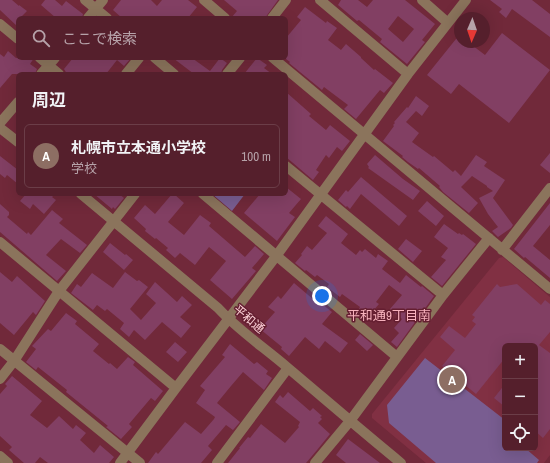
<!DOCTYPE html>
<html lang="ja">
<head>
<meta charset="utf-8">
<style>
	body { margin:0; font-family:"Archivo Narrow","Noto Sans JP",sans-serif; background:#5b2734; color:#f1f3f6 }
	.controls { position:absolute; right:12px; bottom:12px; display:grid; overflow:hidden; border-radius:6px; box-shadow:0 4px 16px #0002 }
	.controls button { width:36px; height:36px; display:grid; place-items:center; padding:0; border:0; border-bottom:1px solid #6b3d48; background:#551f2c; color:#f1f3f6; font:20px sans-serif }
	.compass { position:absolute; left:454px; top:12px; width:36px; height:36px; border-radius:50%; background:#551f2c; box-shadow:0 4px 16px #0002; rotate:182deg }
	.you { position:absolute; left:322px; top:296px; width:14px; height:14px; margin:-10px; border:3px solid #fff; border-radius:50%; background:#1a73e8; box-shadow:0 0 0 6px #1a73e833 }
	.badge { display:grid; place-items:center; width:26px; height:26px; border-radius:50%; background:#e797bd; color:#fff; font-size:13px; font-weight:700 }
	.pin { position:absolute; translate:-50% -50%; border:2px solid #fff; box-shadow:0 1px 4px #0006 }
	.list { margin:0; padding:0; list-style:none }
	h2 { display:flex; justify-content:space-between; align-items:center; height:52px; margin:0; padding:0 16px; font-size:17px }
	h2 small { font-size:13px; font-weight:400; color:#b6a2a9 }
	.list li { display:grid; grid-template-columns:26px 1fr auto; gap:12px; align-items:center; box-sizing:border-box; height:64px; margin:0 8px 8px; padding:0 8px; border:1px solid #6b3d48; border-radius:6px }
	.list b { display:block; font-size:15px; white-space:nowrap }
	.list p { margin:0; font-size:13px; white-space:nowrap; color:#b6a2a9 }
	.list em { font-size:13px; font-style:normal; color:#b6a2a9 }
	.icon { flex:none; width:22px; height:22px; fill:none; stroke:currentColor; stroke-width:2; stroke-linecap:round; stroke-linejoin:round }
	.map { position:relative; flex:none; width:550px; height:463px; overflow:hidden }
	.search { position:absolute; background:#551f2c; box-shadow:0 4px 16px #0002; left:16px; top:16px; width:272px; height:44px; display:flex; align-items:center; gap:10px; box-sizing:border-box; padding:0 14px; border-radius:6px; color:#b6a2a9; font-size:15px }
	.panel { position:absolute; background:#551f2c; box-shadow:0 4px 16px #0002; left:16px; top:72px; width:272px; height:124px; border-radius:6px }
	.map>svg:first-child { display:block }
	.built { fill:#813043; fill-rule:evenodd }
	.green { fill:#795d91 }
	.building { fill:#823f63; fill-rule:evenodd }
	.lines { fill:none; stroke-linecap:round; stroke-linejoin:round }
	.minor { stroke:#8b745c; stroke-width:10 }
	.labels { text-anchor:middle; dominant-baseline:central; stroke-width:3; stroke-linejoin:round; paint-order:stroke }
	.street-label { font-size:12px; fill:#fed2d8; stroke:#641e30 }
	.neighbourhood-label { font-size:13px; fill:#f8b2bd; stroke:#641e30 }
</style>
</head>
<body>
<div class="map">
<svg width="550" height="463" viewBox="0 0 550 463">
	<rect width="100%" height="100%" fill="#71293a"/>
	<!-- built -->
	<path class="built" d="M503,257L550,297V455L544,463H426L372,418V414L499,258ZM505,346H535V448H505Z"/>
	<!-- green -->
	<path class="green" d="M212,194H245L232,211Z
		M425,358L505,420V448H525L539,460L537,463H436L389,423L387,405Z"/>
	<!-- building -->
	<path class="building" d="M0,0H12L19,6V5L27,11L20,18H18V27L0,10Z
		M45,0H55L62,6L66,1L83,14L82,18H56L41,5Z
		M121,0H151L157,6L162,0H188L197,7L188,18H122L113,10Z
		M224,0H278L265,18H231L237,11Z
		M341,0H358L367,7L373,0H405L435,24L422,40L425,42L407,64L380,42L382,39L359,20L357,21L338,5ZM398,16L414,29L403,42L388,29Z
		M490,0H532L550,14V37L512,9L506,18L499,12L502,9Z
		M305,7L326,23L327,21L337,28L328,40L341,50L346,44L361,57V58L374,70L375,69L393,83L384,93L380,90L356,119L344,109L348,105L324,87L322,90L289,63L290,62L286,59V38L301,20L297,17Z
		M502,33L550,70L509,123L459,84L451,94L427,75L460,34V42H468L485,55Z
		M8,51L16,58H34L30,64L37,69L35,74H12L0,88V54L4,57Z
		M73,58H131L124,66L117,60L106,74H67L64,69Z
		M173,58H192L210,71L220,58L227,63L222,70L221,74H194Z
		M257,58L267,65L264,68L272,74H244Z
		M286,92L311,114L309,116L326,130L330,125L350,141L342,151L337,147L329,158L326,155L316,170L319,172L313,180L286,157Z
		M416,96L429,106L422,116L416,111L406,122L419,133L412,142L433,157L434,156L453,172L455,170L461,176L476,155L487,162L484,166L505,180L493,198L513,225L511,228L498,237L492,231L498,227L488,214L479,198L493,191L487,187V186L472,176L461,187L478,203L469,213L443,192L439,187L440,186L419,168L418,169L408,162L402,157L403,156L383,141L394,126L393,125L395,123L394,122L407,107L408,108Z
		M550,153V173L540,165Z
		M375,155L403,179L420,191L413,200L368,168L369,167L367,164Z
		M0,156L18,170V184L7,175L5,178L0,174Z
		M361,177L407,216L399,226L361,194L350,209L347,206L346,207L338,200L346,190L348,192Z
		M286,187L301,199L289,213L295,217L277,241L244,213L260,194H286Z
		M26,194H55L52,197L56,200L44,214L33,204L30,209L20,201Z
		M94,194H119L124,198L115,209L113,207L112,209Z
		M172,194H174L184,203L168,222L184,235L200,215L211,223L209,226L245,257L255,246L264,254L252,268L256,271L232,299L210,280L226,261L209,247L195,265L180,253L175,258L166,250L168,248L156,238L155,239L145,231L146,229L134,218L145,205L155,214Z
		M427,201L444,216L436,226L418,211Z
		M550,203V225L533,246L550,260V278L525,257L524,258L514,249Z
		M0,204L9,212V215L7,217L27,234L28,232L31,235L52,210L63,219L59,223L87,245L80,253L61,239L46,255L66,271L57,281L0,232Z
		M326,216L348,234L341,243L356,255L360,250L362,252L365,249L376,258L378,254L388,261L382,269L400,283L406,275L421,287L422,286L434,296L397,347L391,342L399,333L394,328L402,319L390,309L402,295L389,285L376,302L379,304L367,318L358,311L360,307L342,294L340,297L327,287L329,284L317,275L315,277L306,270L305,271L295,263L302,255L301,254L307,246L312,250L327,233L318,226Z
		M444,224L458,234L459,233L462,235L463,234L476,244L442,286L431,277L446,260L441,257L448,248L434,237Z
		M406,239L422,251L413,262L398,249Z
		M110,243L125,255L126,254L133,260L124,270L103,252Z
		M0,272L12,282L17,276L45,301L36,315L33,312L14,335L0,323Z
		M125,272L137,281L139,280L148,287L130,309L141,320L156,303L146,294L155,282L177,302L182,296L192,305L180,317L191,326L181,338L162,322L145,340L134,330L129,337L120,329L124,323L107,309L105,311L97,305L93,310L71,293L77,284L81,287L92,273L113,288Z
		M294,283L314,300L315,299L321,305L322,304L332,312L322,324L348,343L340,353L325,341L319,349L305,337L289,356L281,349L282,347L260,329L275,312L268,307L278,296L281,299Z
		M497,284L500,287L517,284L541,305L545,300L550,304V332L539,345L550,353V429L543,438L535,431V346H505V358L476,394L442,366L455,350L440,337L449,326L465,338L476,324L472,321L475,317L472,315Z
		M66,313L77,321L75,324L99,344L93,351L109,364L110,363L117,369L128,357L135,362L133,365L163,391L155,401L151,398L129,424L132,427L121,439L106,427L108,426L66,392L67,390L38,367L36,370L26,362L36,349L32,346L48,329L51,331Z
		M360,334L373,345L367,351L355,340Z
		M175,342L187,352L178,362L166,352Z
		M230,344L254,364L257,362L268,371L266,374L272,378L264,390L243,372L231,386L217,403L240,422L233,430L226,425L208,446L212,450L201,463H148L156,452L158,454L185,422L201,434L214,419L215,417L196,403L205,390L200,386L225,357L222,355Z
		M12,376L42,401L30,415L47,428L59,416L73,429L76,425L86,433L80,440L94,453L100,445L114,457L109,463H48L40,457L35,463H24L9,450L12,447L0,436V394L7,386L5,384Z
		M505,384V407L494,398Z
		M288,392L310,411L313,408L322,416L320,417L322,419L318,423L330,434L317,450L306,463H228L240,448H239L248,437L250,438L261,424L285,443L299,427L298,426L300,422L275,402L280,395L283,398Z
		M348,439L380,463H346L336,455Z"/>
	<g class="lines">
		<!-- minor -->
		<path class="minor" d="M85,0L107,18
			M204,0L225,18
			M320,0L408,74
			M422,0L448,23
			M88,18L103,0
			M272,18L286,0
			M0,24L18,39
			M40,58L59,74
			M155,58L174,74
			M273,58L550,289
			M41,74L55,58
			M126,74L139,58
			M227,74L240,58
			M0,123L18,102
			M0,128L18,142
			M286,166L443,295
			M81,194L218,308C239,331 265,348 288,368C326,400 363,432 401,463
			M203,194L397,357
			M0,242L176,388
			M502,250L550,188
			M0,349L140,463
			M0,379L14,361L59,291L135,194
			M0,456L8,463
			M120,463L176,388L277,255L408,74L466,0
			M217,463L288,368
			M315,463L350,421L443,295L489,238"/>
	</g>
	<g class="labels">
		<!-- street labels -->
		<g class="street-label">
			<text transform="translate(249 319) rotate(40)">平和通</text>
		</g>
		<!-- neighbourhood labels -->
		<g class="neighbourhood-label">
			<text x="389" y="315">平和通9丁目南</text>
		</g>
	</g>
</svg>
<div class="controls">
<button>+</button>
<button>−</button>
<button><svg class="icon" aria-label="locate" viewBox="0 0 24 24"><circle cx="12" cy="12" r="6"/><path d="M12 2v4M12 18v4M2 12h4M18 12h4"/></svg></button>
</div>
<svg class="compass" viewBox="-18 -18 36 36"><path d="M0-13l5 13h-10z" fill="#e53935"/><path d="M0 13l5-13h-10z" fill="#b6a2a9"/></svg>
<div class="you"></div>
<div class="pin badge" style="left:452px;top:380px;background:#8d6e63">A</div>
<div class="search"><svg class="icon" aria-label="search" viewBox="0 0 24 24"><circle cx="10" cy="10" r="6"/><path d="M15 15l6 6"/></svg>ここで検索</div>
<section class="panel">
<h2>周辺<small></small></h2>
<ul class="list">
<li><span class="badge" style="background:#8d6e63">A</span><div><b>札幌市立本通小学校</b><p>学校</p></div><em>100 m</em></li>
</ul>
</section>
</div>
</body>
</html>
